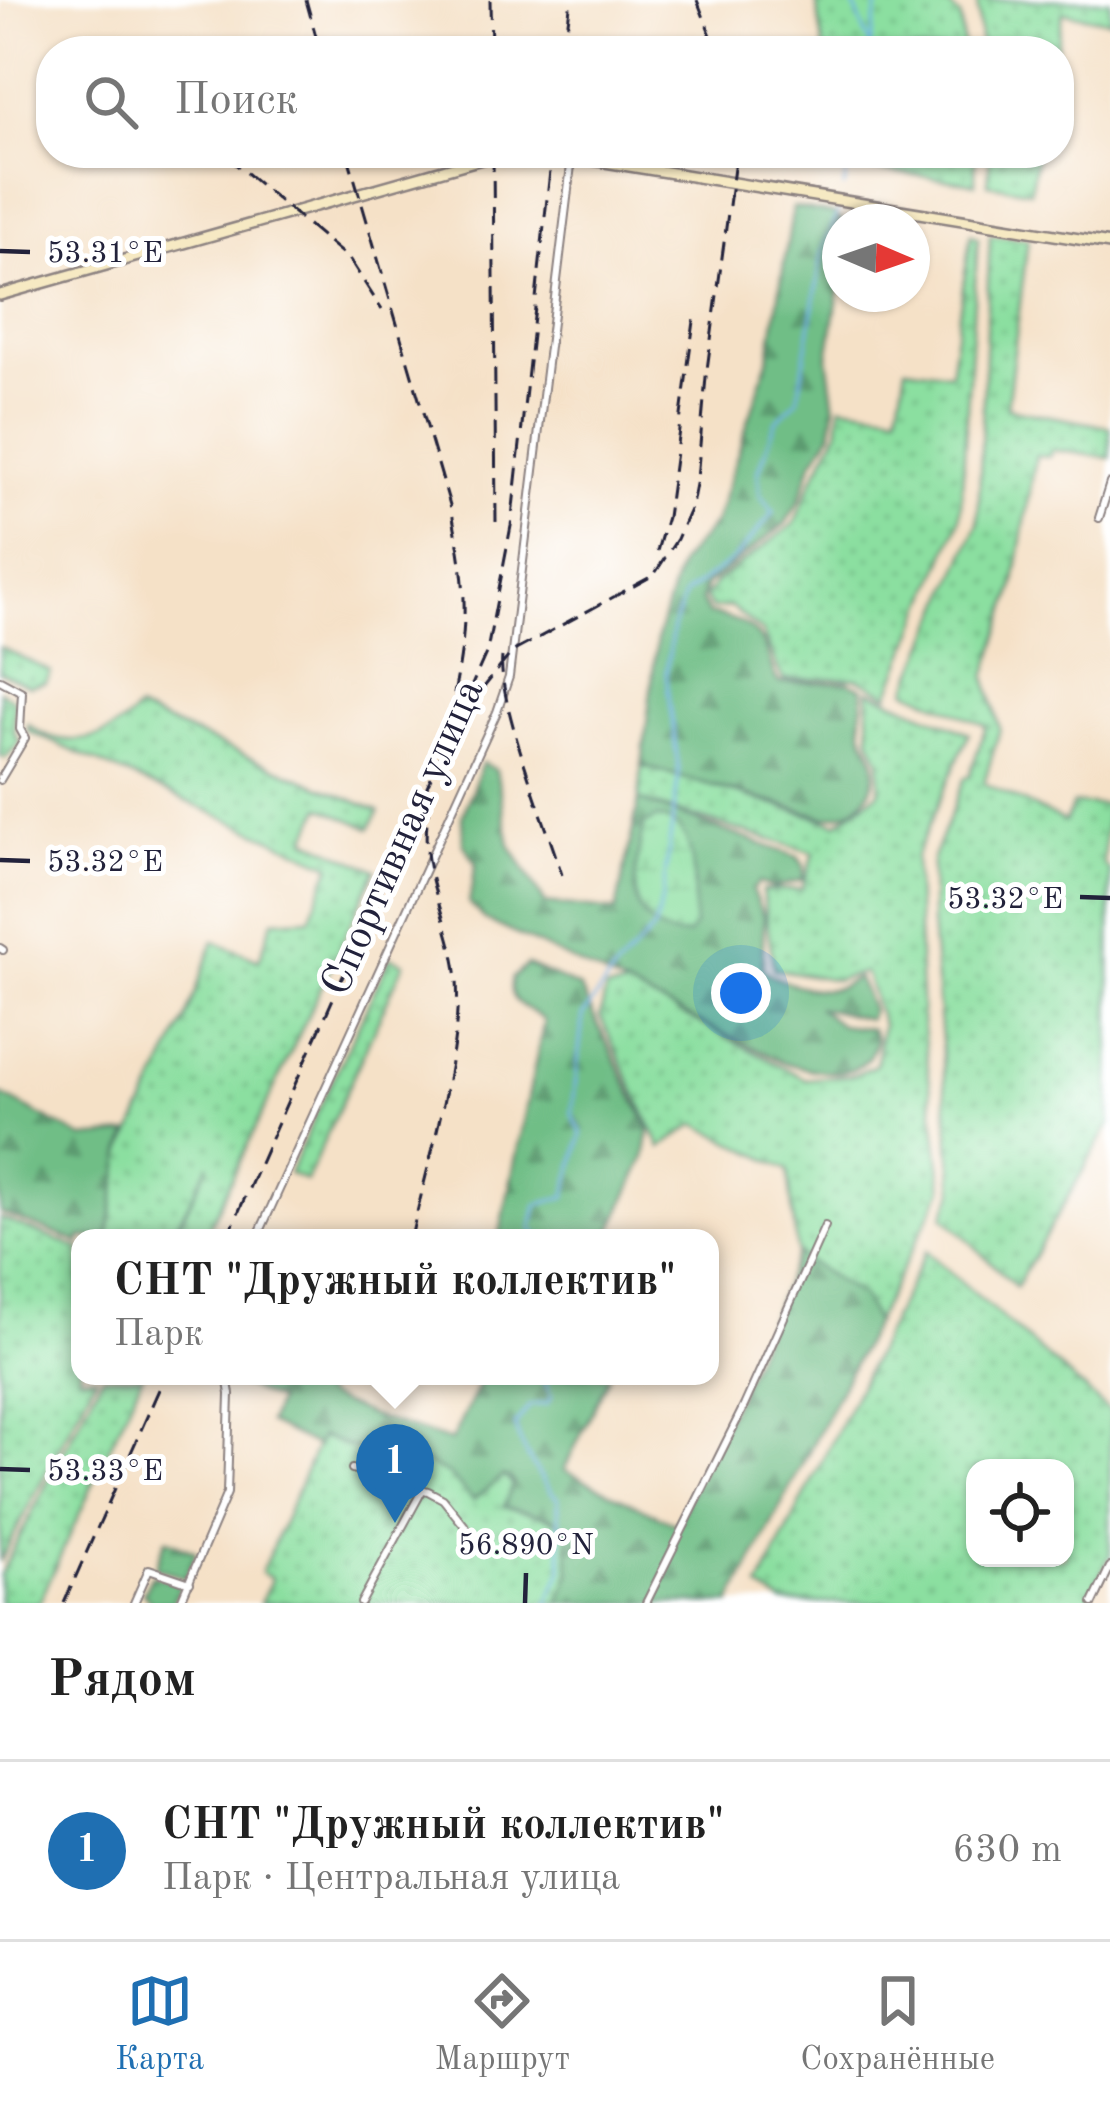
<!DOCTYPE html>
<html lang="ru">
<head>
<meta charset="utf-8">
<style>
	body { margin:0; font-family:"Old Standard TT",serif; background:#f6f6f6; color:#222 }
	.controls { position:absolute; right:36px; bottom:36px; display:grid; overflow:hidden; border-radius:24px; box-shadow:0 3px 9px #0004 }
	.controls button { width:108px; height:108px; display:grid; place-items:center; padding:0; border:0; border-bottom:3px solid #e0e0e0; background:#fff; color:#222; font:60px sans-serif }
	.compass { position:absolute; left:822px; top:204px; width:108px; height:108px; border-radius:50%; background:#fff; box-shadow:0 3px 9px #0004; rotate:92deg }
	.you { position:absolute; left:741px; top:993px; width:42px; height:42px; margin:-30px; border:9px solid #fff; border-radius:50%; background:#1a73e8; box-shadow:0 0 0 18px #1a73e833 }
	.badge { display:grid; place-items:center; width:78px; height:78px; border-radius:50%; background:#1f6fb2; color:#fff; font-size:39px; font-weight:700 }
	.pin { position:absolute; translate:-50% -99px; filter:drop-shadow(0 3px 6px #0008) }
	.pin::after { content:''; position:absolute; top:63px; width:42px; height:36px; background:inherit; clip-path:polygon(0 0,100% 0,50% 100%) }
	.popup { position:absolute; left:71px; top:1229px; width:648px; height:156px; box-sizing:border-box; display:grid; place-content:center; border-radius:24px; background:#fff; filter:drop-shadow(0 3px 9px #0005); font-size:39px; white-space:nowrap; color:#767676 }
	.popup b { font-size:45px; color:#222 }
	.popup::after { content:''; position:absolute; left:50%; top:100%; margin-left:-24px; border:24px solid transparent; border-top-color:#fff }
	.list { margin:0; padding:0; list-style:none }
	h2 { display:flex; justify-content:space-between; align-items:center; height:156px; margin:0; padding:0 48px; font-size:51px }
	h2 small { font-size:39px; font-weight:400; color:#767676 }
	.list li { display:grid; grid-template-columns:78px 1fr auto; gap:36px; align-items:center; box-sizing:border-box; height:180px; padding:0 48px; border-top:3px solid #e0e0e0 }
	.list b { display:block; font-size:45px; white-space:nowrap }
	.list p { margin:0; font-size:39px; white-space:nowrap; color:#767676 }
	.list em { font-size:39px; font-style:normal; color:#767676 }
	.icon { flex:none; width:66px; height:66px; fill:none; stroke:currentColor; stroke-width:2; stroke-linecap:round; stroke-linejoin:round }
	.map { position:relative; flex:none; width:1110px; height:1603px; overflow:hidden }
	.search { position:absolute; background:#fff; box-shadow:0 3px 9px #0004; left:36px; right:36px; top:36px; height:132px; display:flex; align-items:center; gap:30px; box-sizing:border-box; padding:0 42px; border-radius:48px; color:#767676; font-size:45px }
	.sheet { height:336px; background:#fff }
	nav { display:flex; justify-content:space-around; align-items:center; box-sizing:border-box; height:168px; border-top:3px solid #e0e0e0; background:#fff; font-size:33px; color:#767676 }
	nav a { display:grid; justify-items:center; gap:6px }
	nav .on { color:#1f6fb2 }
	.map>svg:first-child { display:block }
	.green { fill:url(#green-dots); stroke:#56806e; stroke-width:3; fill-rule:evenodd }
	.forest { fill:url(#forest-firs); stroke:#497060; stroke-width:3 }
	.wetland { fill:url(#wetland-marsh); stroke:#56806e; stroke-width:3 }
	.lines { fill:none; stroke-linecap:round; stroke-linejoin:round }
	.stream { stroke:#72b2e5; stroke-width:3 }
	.minor-casing { stroke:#8c8281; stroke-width:10 }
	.secondary-casing { stroke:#8c8281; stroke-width:14 }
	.minor { stroke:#fff; stroke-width:6 }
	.secondary { stroke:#f6e9c3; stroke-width:9 }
	.rail { stroke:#22223b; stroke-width:3; stroke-dasharray:18 9; stroke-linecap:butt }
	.ticks { fill:none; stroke:#22223b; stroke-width:4.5 }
	.labels { text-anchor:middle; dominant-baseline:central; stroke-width:10; stroke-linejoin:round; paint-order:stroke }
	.street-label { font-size:42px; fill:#22223b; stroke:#fff }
	.ticks-label { font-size:30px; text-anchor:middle; fill:#22223b; stroke:#fff; stroke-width:10; stroke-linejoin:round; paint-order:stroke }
</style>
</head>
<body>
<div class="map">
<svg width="1110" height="1603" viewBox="0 0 1110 1603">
	<defs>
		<pattern id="green-dots" width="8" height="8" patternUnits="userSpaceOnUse" patternTransform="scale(3)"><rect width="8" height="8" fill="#8bdfa0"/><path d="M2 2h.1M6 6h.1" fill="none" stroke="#78bf8b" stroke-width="1.8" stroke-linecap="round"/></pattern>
		<pattern id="forest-firs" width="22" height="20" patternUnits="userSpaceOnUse" patternTransform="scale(3)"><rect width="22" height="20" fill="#70be86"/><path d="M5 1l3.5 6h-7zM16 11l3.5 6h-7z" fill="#5c9a6f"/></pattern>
		<pattern id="wetland-marsh" width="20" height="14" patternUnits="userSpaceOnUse" patternTransform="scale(3)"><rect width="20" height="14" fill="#8bdfa0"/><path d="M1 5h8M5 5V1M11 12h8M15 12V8" fill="none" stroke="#78bf8b"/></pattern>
	</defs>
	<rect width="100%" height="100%" fill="#fff"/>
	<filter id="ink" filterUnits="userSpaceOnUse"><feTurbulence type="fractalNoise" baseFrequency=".00833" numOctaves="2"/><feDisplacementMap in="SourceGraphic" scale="24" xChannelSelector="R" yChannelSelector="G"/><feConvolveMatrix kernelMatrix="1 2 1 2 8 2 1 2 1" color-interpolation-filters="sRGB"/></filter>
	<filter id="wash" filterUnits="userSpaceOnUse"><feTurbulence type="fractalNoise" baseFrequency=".004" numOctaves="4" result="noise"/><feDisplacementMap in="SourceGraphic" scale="48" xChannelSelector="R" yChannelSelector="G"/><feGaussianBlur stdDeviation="2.7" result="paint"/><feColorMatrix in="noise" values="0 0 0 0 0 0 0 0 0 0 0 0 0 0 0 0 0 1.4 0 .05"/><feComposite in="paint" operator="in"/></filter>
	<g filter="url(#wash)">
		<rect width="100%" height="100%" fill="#f5e1c7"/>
		<!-- green -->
		<path class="green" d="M816,0H942L960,16L964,51H824Z
			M977,0H1110V21L1063,12L1056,51H981Z
			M817,153H975V183L816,162Z
			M990,153H1037L1030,191L988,184Z
			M971,234L978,238L960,519L889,695L857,678L783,680L762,632L731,607L711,609L705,597L716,582L794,524L814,477L838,432L841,405L898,413L906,367L950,373Z
			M990,235L1028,239L1007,408L1110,427V458L1054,450L1049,456L1036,455L1014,588L986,677L1000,729L984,783L1065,822L1073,804L1107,805L1103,864L1110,871V1124L1016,1287L944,1216L954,1192L931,923L932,861L965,777H969L986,726L907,690L978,523Z
			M0,647L51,672L46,682L29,686L0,672Z
			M868,690L969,733L915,858L922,1019L943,1189L875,1322L861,1296L797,1254L788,1170L696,1124L661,1148L600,1016L606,990L630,987L806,1079L853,1075L876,1065L882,1024L865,972L836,980L774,969L762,891L802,889L814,853L639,800L642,766L837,823L879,792L880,761L870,738Z
			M0,691L14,700V732L20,742L6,758L0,756Z
			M137,710L379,811L370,828L321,807L307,839L376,870L204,1238H172L209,1164L170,1238H108L122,1153L186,1019L214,941L259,960L273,920L310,918L331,865L28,731V724C62,752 111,741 137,710Z
			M390,957L404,963L306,1181L289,1173Z
			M0,1218L80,1249V1376H96L0,1562Z
			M926,1251L1110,1412V1555L1087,1603H783L759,1588ZM975,1468H1065V1558H975Z
			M102,1376H142L39,1603H0V1575Z
			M321,1435L371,1456L387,1443L449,1475L473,1500L503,1476C518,1486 525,1506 540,1514C551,1520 558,1520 567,1529L570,1575L559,1603H260L272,1578L261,1573Z"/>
		<!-- forest -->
		<path class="forest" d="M793,207L834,214L844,222H840V284L828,357L835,408L831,434L812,463L800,500L785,524L706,585L701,600L708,614C735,618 758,625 768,655C772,666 772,673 779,683L849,682L862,688C865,701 860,713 862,727C863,741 874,751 875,765C877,795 854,815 826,817L642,766L657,638L680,563L716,521L769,357Z
			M482,763L496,770L510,845L545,903L616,911L639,800L798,857L804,866L803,880L774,888L759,883L752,890L764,918L762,968C775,982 821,995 840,987C846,984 851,979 858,978L872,1010L868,1019L817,1007L840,1025L871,1029L876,1039C866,1085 820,1073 786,1063L484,919L469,903L476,864L463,843L462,817Z
			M527,965L580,988L650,1130L645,1158L608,1238H499L544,1021C527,1005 505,1005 512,978Z
			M0,1094L83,1138L129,1134L122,1153L108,1238H80V1243L0,1213Z
			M797,1254L861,1296L875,1322L731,1603H559L570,1575L567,1529L552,1518L504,1507L513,1482L503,1476L473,1500L449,1475L388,1444L371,1456L321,1436L316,1446L268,1423L277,1401L239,1384L237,1376H302L327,1397L372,1416L451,1441L483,1376H609L564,1470L676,1524L744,1381Z
			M166,1539L196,1552L185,1578L155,1567Z
			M152,1575L181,1584L172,1603H152L143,1593Z"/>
		<!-- wetland -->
		<path class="wetland" d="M656,818C703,822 692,892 694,926L689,934C678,937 672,935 661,930C621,910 638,864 643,826Z"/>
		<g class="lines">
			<!-- stream -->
			<path class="stream" d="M852,0L869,43
				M869,51L879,0
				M844,187L850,153
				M541,1238L532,1228L537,1205L565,1197L582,1134L572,1114L583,1016L613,973L654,929L662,899L679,772L666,674L673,627L685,594L735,558L774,512L760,495L758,473L776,421L798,399L823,249L839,211
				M542,1376L551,1396L547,1404L530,1405L515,1425C519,1446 543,1484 558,1499L562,1570L548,1603"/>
		</g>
	</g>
	<g filter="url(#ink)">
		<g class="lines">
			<!-- minor casing -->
			<g class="minor-casing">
				<path id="minor" d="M1099,518L1110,483
					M0,680L22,692L20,729L25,738L0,780
					M0,948L3,950
					M257,1238L497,712L509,677L572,157
					M352,1469L428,1491L443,1499L476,1540
					M134,1603L149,1569L190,1583
					M180,1603L227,1493L230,1394L227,1376
					M361,1603L423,1489
					M646,1603L744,1406L825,1226
					M1093,1603L1110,1567"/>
			</g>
			<!-- secondary casing -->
			<g class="secondary-casing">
				<path id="secondary" d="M549,153L1110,244
					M0,295L503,153"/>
			</g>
			<!-- minor -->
			<use href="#minor" class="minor"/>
			<!-- secondary -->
			<use href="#secondary" class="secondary"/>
			<!-- rail -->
			<path class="rail" d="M306,0L320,51
				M490,0L491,51
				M697,0L717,51
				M564,51L571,0
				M228,153L233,162L350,260L382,310
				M347,153L452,512C469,596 468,630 450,713
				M493,153L496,522
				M657,551L667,517L695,314
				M502,657C497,701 547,826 562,875
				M480,692L512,652L654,575L677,539L692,505L697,479L706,377L736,153
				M227,1238L487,651L511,526L552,153
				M411,1238C427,1165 462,1053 457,981C453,922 414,867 430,807
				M391,1396L397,1376
				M64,1603L165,1376"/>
		</g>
	</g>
	<!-- ticks -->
	<path class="ticks" d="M0,251L30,252M0,860L30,861M1080,897L1110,898M0,1469L30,1470M525,1603L526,1573"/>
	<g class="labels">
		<!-- street labels -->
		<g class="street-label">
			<text transform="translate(404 838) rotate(-66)">Спортивная улица</text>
		</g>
	</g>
	<g class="ticks-label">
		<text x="105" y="262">53.31°E</text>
		<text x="105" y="871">53.32°E</text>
		<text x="1005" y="908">53.32°E</text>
		<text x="105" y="1480">53.33°E</text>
		<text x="526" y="1554">56.890°N</text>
	</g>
</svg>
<div class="controls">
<button><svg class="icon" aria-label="locate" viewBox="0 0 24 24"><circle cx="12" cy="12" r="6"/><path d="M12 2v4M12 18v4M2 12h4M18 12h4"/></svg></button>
</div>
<svg class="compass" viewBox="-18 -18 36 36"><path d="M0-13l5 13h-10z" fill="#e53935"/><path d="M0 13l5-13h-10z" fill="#767676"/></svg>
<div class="you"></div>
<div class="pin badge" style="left:395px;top:1523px">1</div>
<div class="popup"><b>СНТ &quot;Дружный коллектив&quot;</b>Парк</div>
<div class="search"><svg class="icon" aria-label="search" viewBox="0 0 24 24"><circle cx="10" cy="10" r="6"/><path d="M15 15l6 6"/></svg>Поиск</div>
</div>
<section class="sheet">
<h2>Рядом<small></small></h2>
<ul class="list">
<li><span class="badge">1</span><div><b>СНТ &quot;Дружный коллектив&quot;</b><p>Парк · Центральная улица</p></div><em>630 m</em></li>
</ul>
</section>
<nav>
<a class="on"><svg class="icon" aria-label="map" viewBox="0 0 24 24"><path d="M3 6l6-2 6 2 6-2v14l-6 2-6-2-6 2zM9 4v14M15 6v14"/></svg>Карта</a>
<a><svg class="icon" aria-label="directions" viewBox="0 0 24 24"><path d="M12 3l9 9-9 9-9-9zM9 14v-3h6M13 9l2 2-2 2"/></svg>Маршрут</a>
<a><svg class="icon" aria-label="saved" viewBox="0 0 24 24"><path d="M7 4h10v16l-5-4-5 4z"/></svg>Сохранённые</a>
</nav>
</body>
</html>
